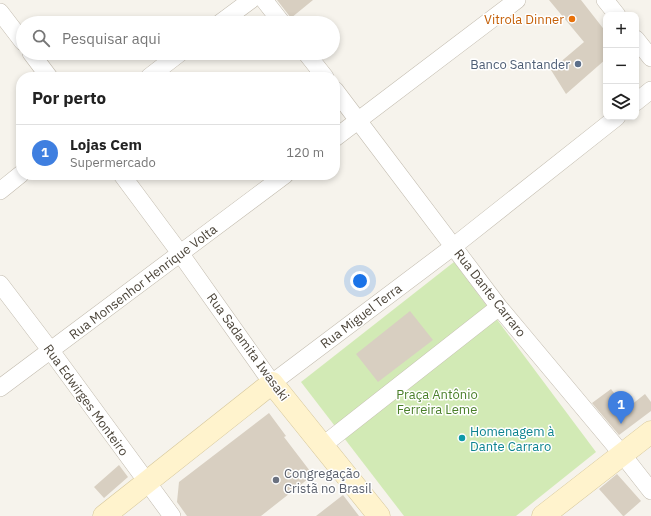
<!DOCTYPE html>
<html lang="pt">
<head>
<meta charset="utf-8">
<style>
	body { margin:0; font-family:"IBM Plex Sans",sans-serif; background:#f2f2f2; color:#222 }
	.controls { position:absolute; right:12px; top:12px; display:grid; overflow:hidden; border-radius:8px; box-shadow:0 2px 6px #0003 }
	.controls button { width:36px; height:36px; display:grid; place-items:center; padding:0; border:0; border-bottom:1px solid #e0e0e0; background:#fff; color:#222; font:20px sans-serif }
	.you { position:absolute; left:360px; top:281px; width:14px; height:14px; margin:-10px; border:3px solid #fff; border-radius:50%; background:#1a73e8; box-shadow:0 0 0 6px #1a73e833 }
	.badge { display:grid; place-items:center; width:26px; height:26px; border-radius:50%; background:#fc3f1d; color:#fff; font-size:13px; font-weight:700 }
	.pin { position:absolute; translate:-50% -33px; filter:drop-shadow(0 1px 2px #0008) }
	.pin::after { content:''; position:absolute; top:21px; width:14px; height:12px; background:inherit; clip-path:polygon(0 0,100% 0,50% 100%) }
	.list { margin:0; padding:0; list-style:none }
	h2 { display:flex; justify-content:space-between; align-items:center; height:52px; margin:0; padding:0 16px; font-size:17px }
	h2 small { font-size:13px; font-weight:400; color:#767676 }
	.list li { display:grid; grid-template-columns:26px 1fr auto; gap:12px; align-items:center; box-sizing:border-box; height:56px; padding:0 16px; border-top:1px solid #e0e0e0 }
	.list b { display:block; font-size:15px; white-space:nowrap }
	.list p { margin:0; font-size:13px; white-space:nowrap; color:#767676 }
	.list em { font-size:13px; font-style:normal; color:#767676 }
	.icon { flex:none; width:22px; height:22px; fill:none; stroke:currentColor; stroke-width:2; stroke-linecap:round; stroke-linejoin:round }
	.map { position:relative; flex:none; width:651px; height:516px; overflow:hidden }
	.search { position:absolute; background:#fff; box-shadow:0 2px 6px #0003; left:16px; top:16px; width:324px; height:44px; display:flex; align-items:center; gap:10px; box-sizing:border-box; padding:0 14px; border-radius:22px; color:#767676; font-size:15px }
	.panel { position:absolute; background:#fff; box-shadow:0 2px 6px #0003; left:16px; top:72px; width:324px; height:108px; border-radius:16px }
	.map>svg:first-child { display:block }
	.green { fill:#d2eab5 }
	.building { fill:#d8cfc1 }
	.lines { fill:none; stroke-linecap:round; stroke-linejoin:round }
	.minor-casing { stroke:#c2bbae; stroke-width:18 }
	.secondary-casing { stroke:#d6c79b; stroke-width:23 }
	.minor { stroke:#fff; stroke-width:17 }
	.secondary { stroke:#fff3cd; stroke-width:22 }
	.food-dot { fill:#e8710a; stroke:#fff; stroke-width:1.5 }
	.service-dot { fill:#5c6f8a; stroke:#fff; stroke-width:1.5 }
	.culture-dot { fill:#0f9aa8; stroke:#fff; stroke-width:1.5 }
	.worship-dot { fill:#6b7280; stroke:#fff; stroke-width:1.5 }
	.labels { text-anchor:middle; dominant-baseline:central; stroke-width:3; stroke-linejoin:round; paint-order:stroke }
	.food-label { font-size:13px; fill:#c56008; stroke:#fff; text-anchor:end }
	.service-label { font-size:13px; fill:#4e5e75; stroke:#fff; text-anchor:end }
	.street-label { font-size:13px; fill:#4b4439; stroke:#fff }
	.park-label { font-size:13px; fill:#4a7f2a; stroke:#fff }
	.culture-label { font-size:13px; fill:#0d838f; stroke:#fff; text-anchor:start }
	.worship-label { font-size:13px; fill:#5b616d; stroke:#fff; text-anchor:start }
</style>
</head>
<body>
<div class="map">
<svg width="651" height="516" viewBox="0 0 651 516">
	<rect width="100%" height="100%" fill="#f6f3ec"/>
	<!-- green -->
	<path class="green" d="M454,262L596,452L516,516H404L301,382Z"/>
	<!-- building -->
	<path class="building" d="M277,0H313L291,18Z
		M549,0H581L606,32V59L566,94L551,70L584,42Z
		M410,311L433,340L378,382L356,354Z
		M611,389L626,409L645,394L651,402V411L619,435L592,403Z
		M269,413L286,436L284,437L313,475L261,516H187L177,502L179,482Z
		M119,465L128,477L104,498L94,487Z
		M617,474L641,501L624,516H623L599,489Z
		M343,495L359,516H316Z"/>
	<g class="lines">
		<!-- minor casing -->
		<g class="minor-casing">
			<path id="minor" d="M264,0L282,23
				M605,0L617,15
				M0,12L23,42
				M220,23L251,0
				M636,39L651,58
				M31,53L49,77
				M306,53L325,77
				M149,77L180,53
				M335,90L499,307L622,454L651,491
				M636,102L651,90
				M335,138L517,0
				M122,175L180,253L272,383L454,246L617,117
				M0,191L21,174
				M0,284L51,351L172,516
				M0,388L285,175
				M322,446L499,307"/>
		</g>
		<!-- secondary casing -->
		<g class="secondary-casing">
			<path id="secondary" d="M104,516L272,383L379,516
				M543,516L651,432"/>
		</g>
		<!-- minor -->
		<use href="#minor" class="minor"/>
		<!-- secondary -->
		<use href="#secondary" class="secondary"/>
	</g>
	<!-- markers -->
	<circle class="food-dot" cx="572" cy="19" r="4"/>
	<circle class="service-dot" cx="578" cy="64" r="4"/>
	<circle class="culture-dot" cx="462" cy="438" r="4"/>
	<circle class="worship-dot" cx="276" cy="480" r="4"/>
	<g class="labels">
		<!-- food labels -->
		<g class="food-label">
			<text x="564" y="19">Vitrola Dinner</text>
		</g>
		<!-- service labels -->
		<g class="service-label">
			<text x="570" y="64">Banco Santander</text>
		</g>
		<!-- street labels -->
		<g class="street-label">
			<text transform="translate(143 282) rotate(-37)">Rua Monsenhor Henrique Volta</text>
			<text transform="translate(490 293) rotate(52)">Rua Dante Carraro</text>
			<text transform="translate(361 316) rotate(-37)">Rua Miguel Terra</text>
			<text transform="translate(248 347) rotate(54)">Rua Sadamita Iwasaki</text>
			<text transform="translate(86 400) rotate(54)">Rua Edwirges Monteiro</text>
		</g>
		<!-- park labels -->
		<g class="park-label">
			<text x="437" y="394">Praça Antônio<tspan x="437" dy="15">Ferreira Leme</tspan></text>
		</g>
		<!-- culture labels -->
		<g class="culture-label">
			<text x="470" y="431">Homenagem à<tspan x="470" dy="15">Dante Carraro</tspan></text>
		</g>
		<!-- worship labels -->
		<g class="worship-label">
			<text x="284" y="473">Congregação<tspan x="284" dy="15">Cristã no Brasil</tspan></text>
		</g>
	</g>
</svg>
<div class="controls">
<button>+</button>
<button>−</button>
<button><svg class="icon" aria-label="layers" viewBox="0 0 24 24"><path d="M12 4l9 5-9 5-9-5zM3 14l9 5 9-5"/></svg></button>
</div>
<div class="you"></div>
<div class="pin badge" style="left:621px;top:424px;background:#3f7fe0">1</div>
<div class="search"><svg class="icon" aria-label="search" viewBox="0 0 24 24"><circle cx="10" cy="10" r="6"/><path d="M15 15l6 6"/></svg>Pesquisar aqui</div>
<section class="panel">
<h2>Por perto<small></small></h2>
<ul class="list">
<li><span class="badge" style="background:#3f7fe0">1</span><div><b>Lojas Cem</b><p>Supermercado</p></div><em>120 m</em></li>
</ul>
</section>
</div>
</body>
</html>
